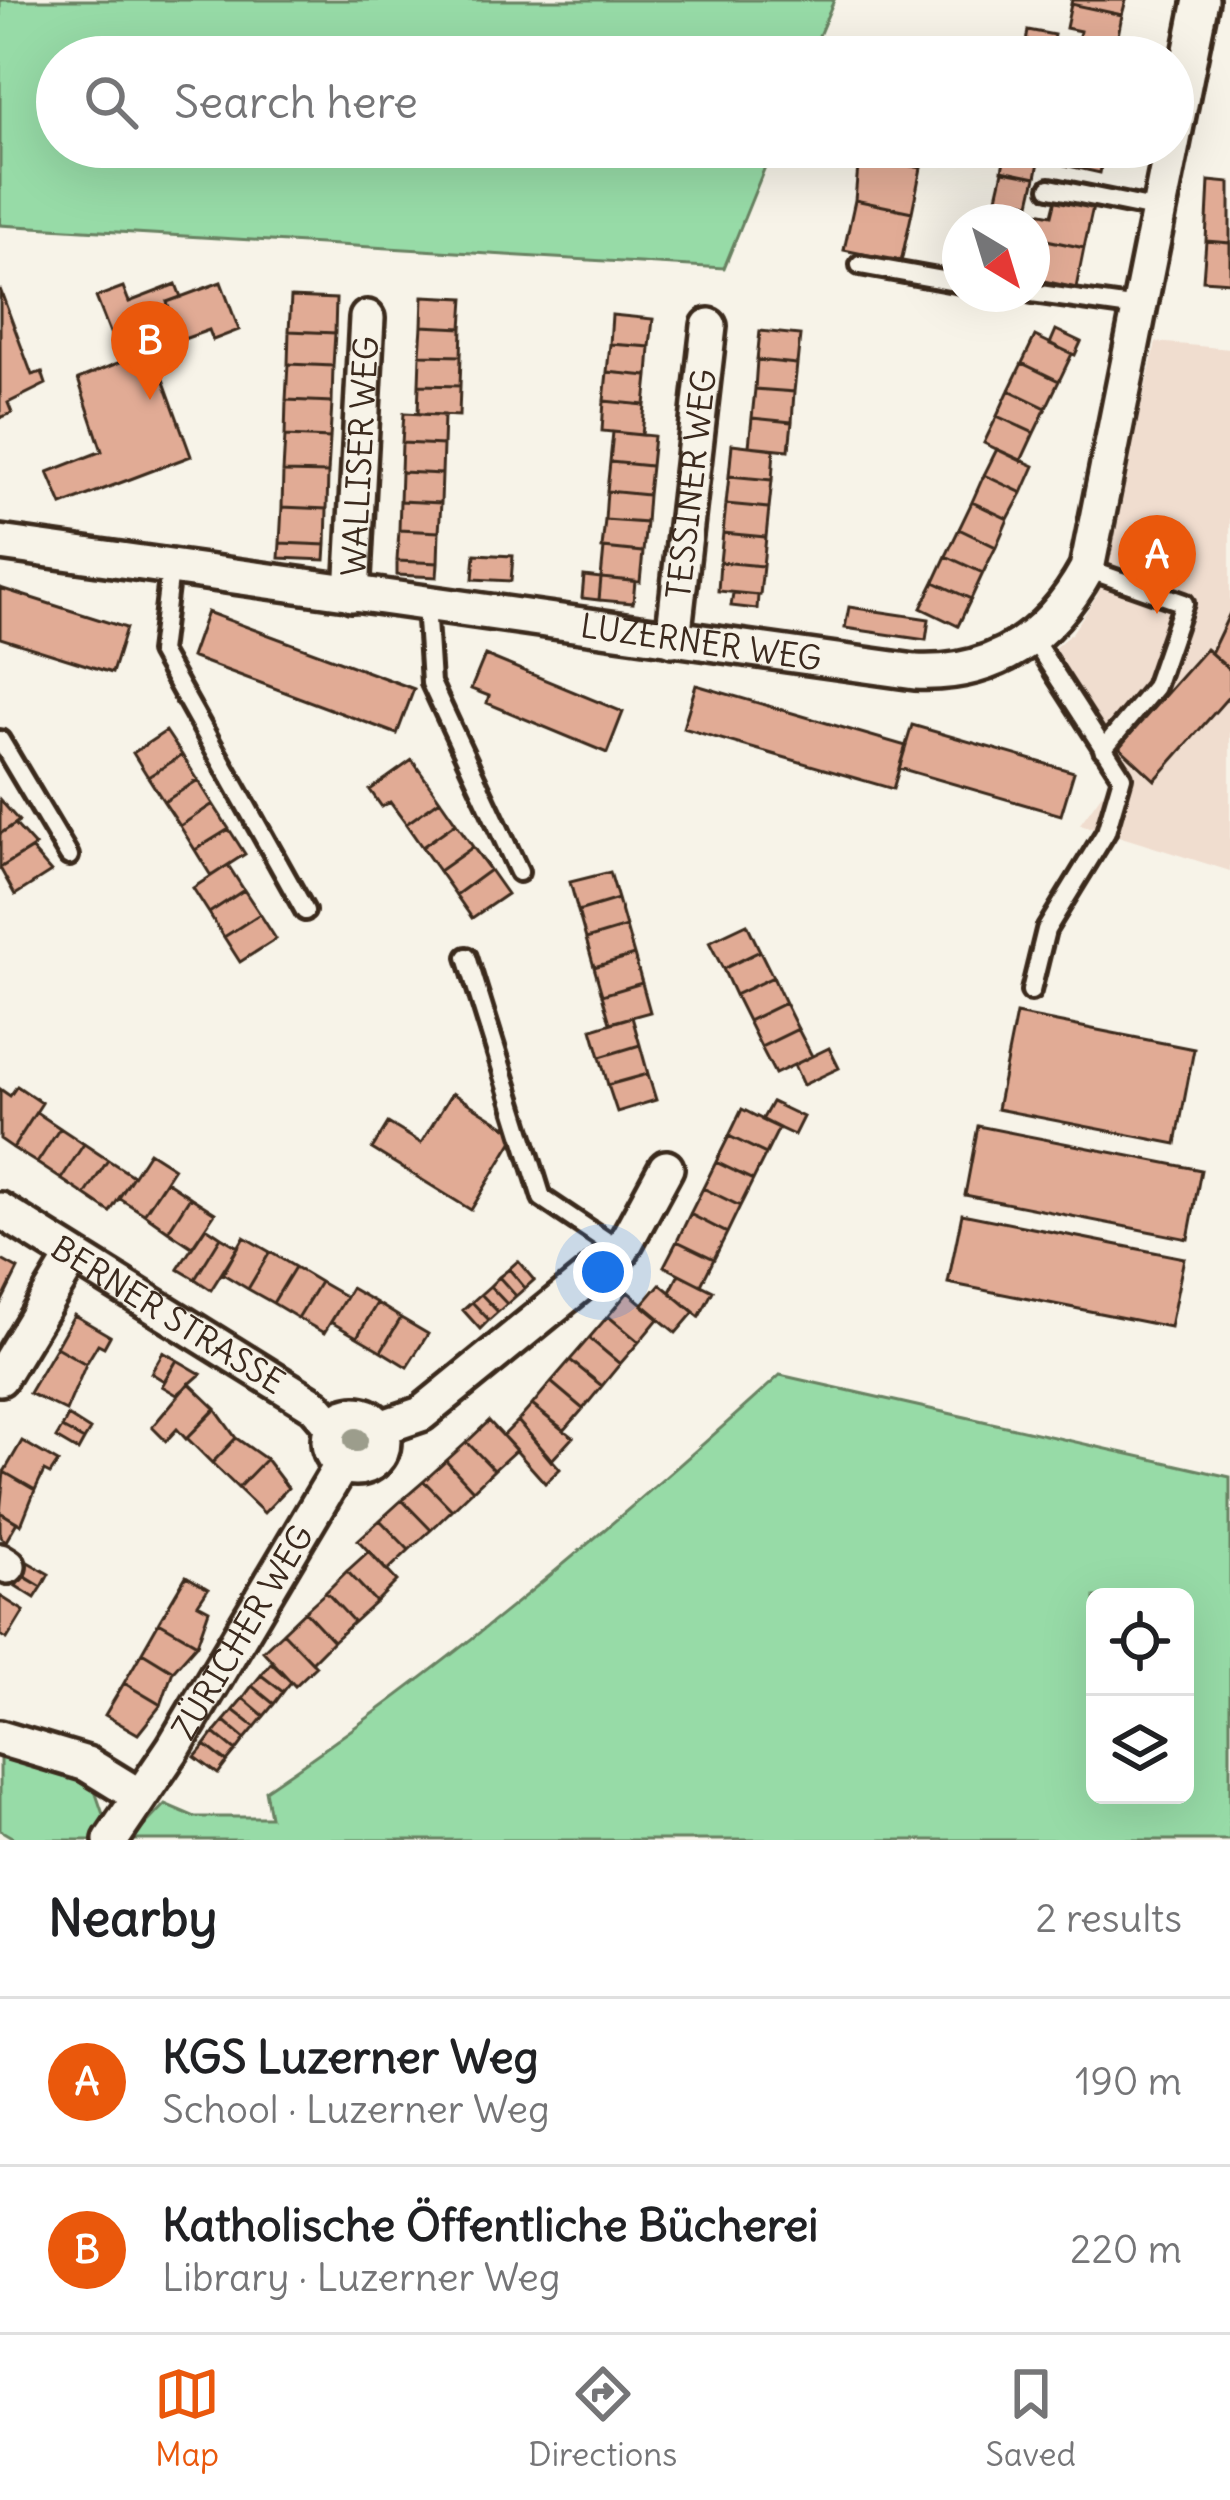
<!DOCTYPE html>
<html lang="en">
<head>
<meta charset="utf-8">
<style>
	body { margin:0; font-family:Delius,sans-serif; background:#f6f6f6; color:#202124 }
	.controls { position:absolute; right:36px; bottom:36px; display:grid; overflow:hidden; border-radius:18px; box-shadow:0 12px 48px #0002 }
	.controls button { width:108px; height:108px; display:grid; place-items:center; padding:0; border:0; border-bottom:3px solid #e0e0e0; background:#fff; color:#202124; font:60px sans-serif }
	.compass { position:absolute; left:942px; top:204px; width:108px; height:108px; border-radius:50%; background:#fff; box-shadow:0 12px 48px #0002; rotate:142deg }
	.you { position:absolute; left:603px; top:1272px; width:42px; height:42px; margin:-30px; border:9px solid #fff; border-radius:50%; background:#1a73e8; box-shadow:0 0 0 18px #1a73e833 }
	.badge { display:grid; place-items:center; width:78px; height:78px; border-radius:50%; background:#ea580c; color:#fff; font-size:39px; font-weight:700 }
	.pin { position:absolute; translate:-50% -99px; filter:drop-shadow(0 3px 6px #0008) }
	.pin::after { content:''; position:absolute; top:63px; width:42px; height:36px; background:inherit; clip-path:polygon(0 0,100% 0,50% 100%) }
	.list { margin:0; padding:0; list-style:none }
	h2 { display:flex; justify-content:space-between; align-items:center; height:156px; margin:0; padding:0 48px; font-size:51px }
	h2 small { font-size:39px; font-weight:400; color:#757577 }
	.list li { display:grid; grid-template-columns:78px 1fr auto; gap:36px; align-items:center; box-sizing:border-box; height:168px; padding:0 48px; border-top:3px solid #e0e0e0 }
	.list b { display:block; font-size:45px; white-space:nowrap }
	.list p { margin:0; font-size:39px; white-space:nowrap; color:#757577 }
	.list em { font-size:39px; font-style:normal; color:#757577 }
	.icon { flex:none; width:66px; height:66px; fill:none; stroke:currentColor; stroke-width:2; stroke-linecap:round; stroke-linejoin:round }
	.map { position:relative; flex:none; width:1230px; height:1840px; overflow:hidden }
	.search { position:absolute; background:#fff; box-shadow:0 12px 48px #0002; left:36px; right:36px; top:36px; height:132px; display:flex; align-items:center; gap:30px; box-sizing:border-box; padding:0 42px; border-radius:66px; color:#757577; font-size:45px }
	.sheet { height:492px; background:#fff }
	nav { display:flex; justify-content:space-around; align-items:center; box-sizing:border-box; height:168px; border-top:3px solid #e0e0e0; background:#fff; font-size:33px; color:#757577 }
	nav a { display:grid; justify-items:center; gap:6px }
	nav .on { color:#ea580c }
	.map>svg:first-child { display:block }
	.built { fill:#f0ddcf }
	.green { fill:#97dba7; stroke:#698262; stroke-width:3; fill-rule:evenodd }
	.building { fill:#e1ab95; stroke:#3b2a1e; stroke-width:3 }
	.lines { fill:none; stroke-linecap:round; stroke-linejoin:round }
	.service-casing { stroke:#3b2a1e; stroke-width:26 }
	.minor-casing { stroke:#3b2a1e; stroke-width:42 }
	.service { stroke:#f7f3e8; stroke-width:16 }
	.minor { stroke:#f7f3e8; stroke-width:33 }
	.tree { fill:#9c9d8c }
	.labels { text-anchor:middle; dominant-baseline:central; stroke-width:10; stroke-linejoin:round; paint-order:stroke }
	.street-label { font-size:33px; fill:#3b2a1e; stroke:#f7f3e8 }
</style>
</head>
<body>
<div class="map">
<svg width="1230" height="1840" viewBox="0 0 1230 1840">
	<rect width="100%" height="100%" fill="#f7f3e8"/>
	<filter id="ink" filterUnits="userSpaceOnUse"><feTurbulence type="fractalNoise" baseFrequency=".00833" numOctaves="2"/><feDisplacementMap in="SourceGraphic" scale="24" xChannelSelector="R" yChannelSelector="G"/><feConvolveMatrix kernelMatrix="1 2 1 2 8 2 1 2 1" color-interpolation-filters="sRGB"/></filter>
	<g filter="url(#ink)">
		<!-- built -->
		<path class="built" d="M1156,342L1230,349V871L1080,824L1114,777L1036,663L1072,633L1097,595Z"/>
		<!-- green -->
		<path class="green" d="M0,0H834L810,57H57V147H773L724,268L0,225Z
			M780,1375L1230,1477V1840H131L165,1804L195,1817H270L265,1790C448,1667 617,1523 780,1375ZM1185,1597V1795H1095V1597Z
			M0,1752L63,1773L95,1791L105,1820L92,1840H17L0,1830Z"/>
		<!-- building -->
		<path class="building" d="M1072,0H1126L1122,15L1071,4Z
			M1071,4L1122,15L1114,56L1076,49L1080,31L1066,28Z
			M1028,30L1054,35L1049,57L1024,55Z
			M1007,147L1041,152L1036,177L1002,170Z
			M1069,147H1105L1100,173L1065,165Z
			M859,155L921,168L912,212L855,200Z
			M1003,171L1036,177L1030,203L997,197Z
			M1209,181L1230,183V243L1206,241Z
			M1056,199L1093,207L1084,248L1032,237L1037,212L1052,215Z
			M855,200L912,212L901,262L844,250Z
			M1047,240L1084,248L1076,288L1039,280Z
			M1206,241L1230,243V282L1203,280Z
			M221,282L239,330L213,340L209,330L181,340L167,302Z
			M176,284L181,297L167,302L173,318L113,340L96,297L123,287L129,302Z
			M0,289L32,375L42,372L46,384L8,403L12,413L0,418Z
			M423,296L464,298L462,328L422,326Z
			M291,297L336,299L335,333L289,331Z
			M612,315L653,319L650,347L610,344Z
			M422,326L462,328L461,356L420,355Z
			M1056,330L1081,342L1075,355L1050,344Z
			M289,331L335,333L333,366L288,364Z
			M760,331L800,335L797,364L757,360Z
			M1035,336L1072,354L1059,381L1022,363Z
			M610,344L650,347L648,376L607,372Z
			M152,349L191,456L62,505L48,472L102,451L78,379Z
			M420,355L461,356L460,386L419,385Z
			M757,360L797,364L794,392L755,389Z
			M1022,363L1059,381L1046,408L1009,390Z
			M288,364L333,366L332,402L286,400Z
			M607,372L648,376L645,405L604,401Z
			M419,385L460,386L459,416L418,414Z
			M755,389L794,392L792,422L752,418Z
			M1009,390L1046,408L1034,433L997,416Z
			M286,400L332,402L330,438L285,436Z
			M604,401L645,405L642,435L602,431Z
			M404,413L444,415L443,445L402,443Z
			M997,416L1034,433L1021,461L984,443Z
			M752,418L792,422L789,450L749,446Z
			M613,432L654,436L651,466L610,462Z
			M285,436L330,438L328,473L283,472Z
			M402,443L443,445L442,474L401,472Z
			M732,444L774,449L772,480L729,476Z
			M997,449L1034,466L1022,493L984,475Z
			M610,462L651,466L648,495L607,491Z
			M283,472L328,473L327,509L282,507Z
			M401,472L442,474L441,503L400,501Z
			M984,475L1022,493L1008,519L972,502Z
			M729,476L772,480L769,508L726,504Z
			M607,491L648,495L646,523L605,520Z
			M400,501L441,503L439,532L399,530Z
			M972,502L1008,519L996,547L959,529Z
			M726,504L769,508L766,537L723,533Z
			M282,507L327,509L326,545L280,543Z
			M605,520L646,523L643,552L602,548Z
			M959,529L996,547L983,573L946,556Z
			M399,530L439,532L438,563L397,561Z
			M723,533L766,537L763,566L720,562Z
			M280,543L326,545L325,560L279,558Z
			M604,548L643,552L640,582L601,578Z
			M475,554L513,556L511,581L473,579Z
			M946,556L983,573L971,599L934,582Z
			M397,561L438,563L437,577L397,575Z
			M720,562L763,566L760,595L718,591Z
			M584,576L601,578L599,600L582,598Z
			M601,578L635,581L633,603L599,600Z
			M934,582L971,599L958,626L921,608Z
			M0,588L126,628L112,673L0,638Z
			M733,593L758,595L757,609L731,606Z
			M849,607L929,619L926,640L845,628Z
			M207,612L414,689L397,734L191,657Z
			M1230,613V670L1211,653Z
			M1206,649L1230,670V695L1155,780L1119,747Z
			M485,655L623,712L607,753L487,703L489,696L471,689Z
			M696,685L906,746L893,789L683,728Z
			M912,725L1074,772L1061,815L899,768Z
			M166,731L182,755L148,777L133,753Z
			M182,755L198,780L164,802L148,777Z
			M412,760L440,800L406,824L390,802L382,807L370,790Z
			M198,780L213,804L180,826L164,802Z
			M0,800L19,821L0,834Z
			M440,800L456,823L422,847L406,824Z
			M213,804L229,829L195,850L180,826Z
			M456,823L473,847L439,871L422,847Z
			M15,824L35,846L0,868V834Z
			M229,829L245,854L211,876L195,850Z
			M473,847L490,870L456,895L439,871Z
			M31,849L51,872L15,895L0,868Z
			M228,865L244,890L209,913L193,888Z
			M490,870L507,894L472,918L456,895Z
			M610,872L618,899L578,911L570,882Z
			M244,890L260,914L224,937L209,913Z
			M618,899L626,927L586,939L578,911Z
			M260,914L276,939L240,962L224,937Z
			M747,924L760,951L723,969L709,942Z
			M626,927L634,955L594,967L586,939Z
			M760,951L773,977L735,995L723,969Z
			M634,955L642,983L602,995L594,967Z
			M773,977L785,1003L748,1021L735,995Z
			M642,983L650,1012L610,1023L602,995Z
			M785,1003L798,1029L761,1047L748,1021Z
			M1016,1014L1194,1049L1176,1144L997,1109Z
			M632,1017L640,1045L600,1057L592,1029Z
			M798,1029L812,1056L775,1074L761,1047Z
			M640,1045L648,1074L608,1085L600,1057Z
			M829,1048L839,1068L803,1085L794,1065Z
			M648,1074L656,1100L617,1112L608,1085Z
			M17,1086L42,1103L13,1148L0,1139V1089L10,1096Z
			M452,1093L517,1134L471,1210L372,1149L388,1123L421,1143Z
			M772,1102L803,1117L794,1135L762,1120Z
			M742,1109L779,1128L766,1154L729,1136Z
			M36,1112L60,1128L37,1163L13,1148Z
			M978,1126L1201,1170L1188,1239L965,1195Z
			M60,1128L84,1144L61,1179L37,1163Z
			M729,1136L766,1154L753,1180L716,1162Z
			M84,1144L108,1160L85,1195L61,1179Z
			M149,1152L174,1168L144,1214L119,1198Z
			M108,1160L133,1176L110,1212L85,1195Z
			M716,1162L753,1180L740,1206L703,1188Z
			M166,1181L190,1197L168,1231L144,1214Z
			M703,1188L740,1206L727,1233L690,1214Z
			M190,1197L215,1213L192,1247L168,1231Z
			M690,1214L727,1233L714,1259L677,1241Z
			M962,1214L1184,1258L1170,1327L948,1283Z
			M206,1227L221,1237L195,1279L178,1269Z
			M221,1237L238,1247L211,1290L195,1279Z
			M244,1237L270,1252L248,1289L223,1274Z
			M677,1241L714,1259L701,1285L664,1266Z
			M270,1252L295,1267L273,1303L248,1289Z
			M0,1259L18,1269L0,1305Z
			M518,1261L534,1280L525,1288L509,1269Z
			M295,1267L320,1282L298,1318L273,1303Z
			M509,1269L525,1288L516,1296L499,1277Z
			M679,1274L713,1291L699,1317L670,1292Z
			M499,1277L516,1296L507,1304L490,1286Z
			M320,1282L346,1297L324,1333L298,1318Z
			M660,1284L694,1312L676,1333L642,1305Z
			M490,1286L507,1304L498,1312L481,1294Z
			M351,1288L377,1303L357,1337L331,1322Z
			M628,1292L659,1318L639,1342L608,1316Z
			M481,1294L498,1312L489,1320L472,1302Z
			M472,1302L489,1320L480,1329L463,1310Z
			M377,1303L401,1318L381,1351L357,1337Z
			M74,1315L110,1336L104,1347L98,1344L86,1364L56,1347Z
			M608,1316L639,1342L620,1364L589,1338Z
			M401,1318L428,1334L407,1367L381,1351Z
			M589,1338L620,1364L602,1386L570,1360Z
			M56,1347L86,1364L66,1411L29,1393Z
			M163,1352L177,1360L164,1381L151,1373Z
			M177,1360L201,1374L177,1395L162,1386Z
			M570,1360L602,1386L583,1409L551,1382Z
			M551,1382L583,1409L564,1431L532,1405Z
			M189,1383L216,1409L186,1439L177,1429L166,1441L152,1427Z
			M532,1405L573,1437L551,1461L518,1421Z
			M215,1409L236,1438L212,1463L187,1438Z
			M68,1416L90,1430L84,1440L62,1428Z
			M489,1421L516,1450L494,1470L467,1442Z
			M518,1421L560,1469L545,1483L503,1436Z
			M62,1428L84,1440L78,1451L56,1438Z
			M236,1438L266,1459L238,1488L212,1463Z
			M22,1441L58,1462L50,1474L44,1471L35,1490L4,1472Z
			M467,1442L494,1470L473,1490L446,1461Z
			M266,1459L288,1488L264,1513L238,1488Z
			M446,1461L473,1490L452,1510L424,1481Z
			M4,1472L35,1490L21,1525L0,1512Z
			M424,1481L452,1510L431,1530L402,1500Z
			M402,1500L431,1530L409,1550L380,1520Z
			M0,1512L17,1522L6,1541L0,1537Z
			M380,1520L409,1550L387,1571L358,1540Z
			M369,1551L397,1581L376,1602L347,1571Z
			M26,1561L49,1574L42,1587L19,1573Z
			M347,1571L376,1602L354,1622L326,1592Z
			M23,1576L42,1587L35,1598L16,1586Z
			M186,1576L208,1589L198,1604L209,1610L197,1644L159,1622Z
			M326,1592L354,1622L333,1641L305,1611Z
			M0,1596L24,1611L7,1639L0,1635Z
			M305,1611L333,1641L312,1662L283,1632Z
			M159,1622L197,1644L173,1671L142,1652Z
			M283,1632L316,1666L295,1686L263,1651Z
			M142,1652L173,1671L161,1705L124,1683Z
			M271,1663L291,1682L283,1692L261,1675Z
			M261,1675L283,1692L274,1704L252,1686Z
			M124,1683L161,1705L138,1734L105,1715Z
			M252,1686L274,1704L264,1716L243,1698Z
			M243,1698L264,1716L255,1727L233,1710Z
			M233,1710L255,1727L245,1739L224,1721Z
			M224,1721L245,1739L236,1751L214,1733Z
			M214,1733L236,1751L227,1762L205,1745Z
			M205,1745L227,1762L218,1774L195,1757Z"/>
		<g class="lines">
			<!-- service casing -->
			<g class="service-casing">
				<path id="service" d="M1050,188L1159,210
					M860,265L960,283
					M1032,293L1138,308
					M1087,569L1184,603L1155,687L1103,749
					M170,570L160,652L305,911
					M426,604L431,683L519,872
					M0,740L69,856
					M467,957L542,1198L621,1251
					M1031,991L1046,930L1106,832L1122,777L1033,639"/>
			</g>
			<!-- minor casing -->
			<g class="minor-casing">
				<g id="minor">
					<path id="s1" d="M0,543L915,672C994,676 1050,637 1087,569L1201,0"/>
					<path id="s2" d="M352,594L367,318"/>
					<path id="s3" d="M673,639L709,326"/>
					<path id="s4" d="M0,1210L315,1406L333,1427"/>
					<path d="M0,1378L73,1257"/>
					<circle cx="356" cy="1441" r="27"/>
					<path d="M380,1428L421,1414L621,1251L666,1168"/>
					<path d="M0,1561L8,1566"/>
					<path d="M0,1738L87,1764L139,1796"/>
					<path id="s5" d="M111,1840L174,1747L342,1464"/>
				</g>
			</g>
			<!-- service -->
			<use href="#service" class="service"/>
			<!-- minor -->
			<use href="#minor" class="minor"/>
		</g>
		<!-- trees -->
		<circle class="tree" cx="356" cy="1440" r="12"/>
	</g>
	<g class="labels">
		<!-- street labels -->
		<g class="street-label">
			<text stroke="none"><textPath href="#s2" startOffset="138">WALLISER WEG</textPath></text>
			<text stroke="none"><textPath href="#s3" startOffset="156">TESSINER WEG</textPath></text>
			<text stroke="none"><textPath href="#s1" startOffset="708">LUZERNER WEG</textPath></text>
			<text stroke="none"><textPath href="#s4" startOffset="198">BERNER STRASSE</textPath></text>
			<text stroke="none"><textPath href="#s5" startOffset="246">ZÜRICHER WEG</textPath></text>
		</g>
	</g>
</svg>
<div class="controls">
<button><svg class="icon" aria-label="locate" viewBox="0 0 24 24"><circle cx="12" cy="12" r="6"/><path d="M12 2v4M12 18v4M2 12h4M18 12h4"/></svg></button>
<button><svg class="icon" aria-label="layers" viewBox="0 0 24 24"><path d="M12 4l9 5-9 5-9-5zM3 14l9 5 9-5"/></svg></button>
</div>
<svg class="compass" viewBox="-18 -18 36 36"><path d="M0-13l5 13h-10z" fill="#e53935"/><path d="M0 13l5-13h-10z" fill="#757577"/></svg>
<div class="you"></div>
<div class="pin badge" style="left:1157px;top:614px">A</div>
<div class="pin badge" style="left:150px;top:400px">B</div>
<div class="search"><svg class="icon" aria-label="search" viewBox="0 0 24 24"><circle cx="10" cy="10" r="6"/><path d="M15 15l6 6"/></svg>Search here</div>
</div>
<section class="sheet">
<h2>Nearby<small>2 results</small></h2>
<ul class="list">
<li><span class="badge">A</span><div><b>KGS Luzerner Weg</b><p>School · Luzerner Weg</p></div><em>190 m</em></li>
<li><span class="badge">B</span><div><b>Katholische Öffentliche Bücherei</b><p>Library · Luzerner Weg</p></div><em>220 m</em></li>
</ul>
</section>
<nav>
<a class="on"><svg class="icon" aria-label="map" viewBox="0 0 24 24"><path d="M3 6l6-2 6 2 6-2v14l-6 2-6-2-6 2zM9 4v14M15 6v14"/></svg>Map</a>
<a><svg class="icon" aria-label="directions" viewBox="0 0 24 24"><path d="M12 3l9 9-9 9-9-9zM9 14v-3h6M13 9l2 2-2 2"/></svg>Directions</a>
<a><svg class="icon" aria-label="saved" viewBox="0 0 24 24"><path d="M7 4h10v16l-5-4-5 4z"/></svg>Saved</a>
</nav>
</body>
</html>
